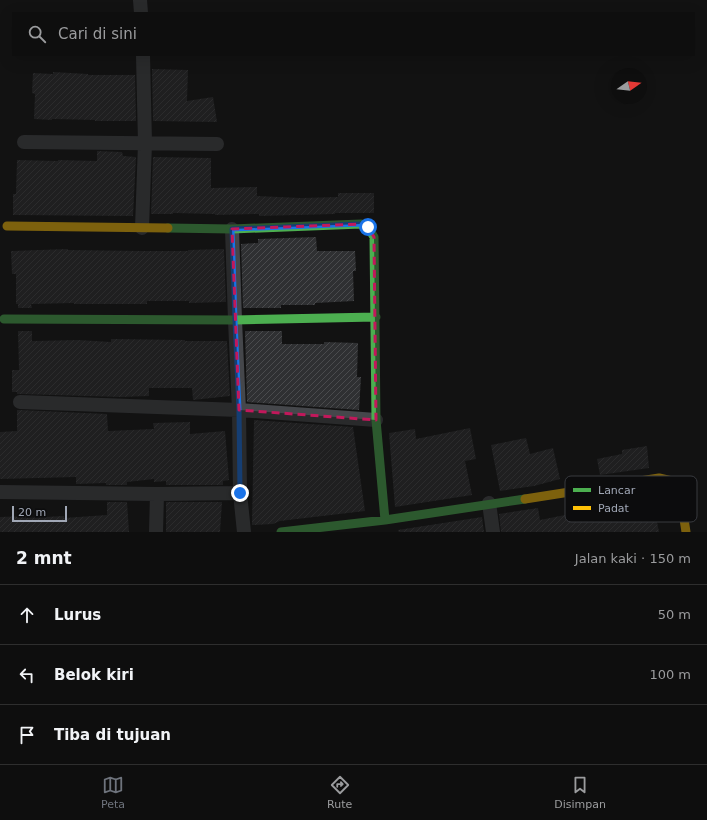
<!DOCTYPE html>
<html lang="id">
<head>
<meta charset="utf-8">
<style>
	body { margin:0; font-family:"DejaVu Sans",sans-serif; background:#171717; color:#f1f3f6 }
	.compass { position:absolute; left:611px; top:68px; width:36px; height:36px; border-radius:50%; background:#0e0e0e; box-shadow:0 4px 16px #0002; rotate:76deg }
	.scale { position:absolute; left:12px; bottom:10px; width:55px; box-sizing:border-box; padding-left:4px; border:2px solid #a0a7b5; border-top:0; font-size:11px; line-height:14px; white-space:nowrap; color:#a0a7b5; -webkit-text-stroke:3px #0c0c0d; paint-order:stroke }
	.stop { position:absolute; width:12px; height:12px; margin:-9px; border:3px solid #1a73e8; border-radius:50%; background:#fff }
	.stop.end { background:#1a73e8; border-color:#fff; box-shadow:0 1px 4px #0008 }
	.list { margin:0; padding:0; list-style:none }
	h2 { display:flex; justify-content:space-between; align-items:center; height:52px; margin:0; padding:0 16px; font-size:17px }
	h2 small { font-size:13px; font-weight:400; color:#9b9c9e }
	.list li { display:grid; grid-template-columns:26px 1fr auto; gap:12px; align-items:center; box-sizing:border-box; height:60px; padding:0 16px; border-top:1px solid #2e2e2e }
	.list b { display:block; font-size:15px; white-space:nowrap }
	.list em { font-size:13px; font-style:normal; color:#9b9c9e }
	.icon { flex:none; width:22px; height:22px; fill:none; stroke:currentColor; stroke-width:2; stroke-linecap:round; stroke-linejoin:round }
	.map { position:relative; flex:none; width:707px; height:532px; overflow:hidden }
	.search { position:absolute; background:#0e0e0e; box-shadow:0 4px 16px #0002; left:12px; right:12px; top:12px; height:44px; display:flex; align-items:center; gap:10px; box-sizing:border-box; padding:0 14px; border-radius:0px; color:#9b9c9e; font-size:15px }
	.sheet { height:232px; background:#0e0e0e }
	nav { display:flex; justify-content:space-around; align-items:center; box-sizing:border-box; height:56px; border-top:1px solid #2e2e2e; background:#0e0e0e; font-size:11px; color:#9b9c9e }
	nav a { display:grid; justify-items:center; gap:2px }
	nav .on { color:#6e737c }
	.map>svg:first-child { display:block }
	.building { fill:url(#building-hatch) }
	.lines { fill:none; stroke-linecap:round; stroke-linejoin:round }
	.street { stroke:#45474b; stroke-width:14 }
	.fast { stroke:#4caf50; stroke-width:9 }
	.slow { stroke:#ffc107; stroke-width:9 }
	.route { stroke:#1a73e8; stroke-width:5 }
	.marked { fill:none; stroke:#c2185b; stroke-width:3; stroke-dasharray:8 5; stroke-linejoin:round }
	.key { fill:#0c0c0d; stroke:#383a3f; stroke-width:1 }
	.key-label { font-size:11px; fill:#a0a7b5 }
</style>
</head>
<body>
<div class="map">
<svg width="707" height="532" viewBox="0 0 707 532">
	<defs>
		<pattern id="building-hatch" width="6" height="6" patternUnits="userSpaceOnUse"><rect width="6" height="6" fill="#2f3032"/><path d="M-1 1l2-2M0 6l6-6M5 7l2-2" fill="none" stroke="#4a4b4d"/></pattern>
	</defs>
	<rect width="100%" height="100%" fill="#121212"/>
	<!-- building -->
	<path class="building" d="M152,69L188,70L187,101L213,97L217,122L153,121Z
		M53,72L88,74V75H135L136,121H95V120L52,119V120L34,119L35,94L32,93L33,73L53,74Z
		M97,151L122,152L123,156L136,157L133,216L13,215V194H16L17,160L58,161V160L97,161Z
		M153,157L211,158V188L257,187V196L301,198L338,197V193H374V213H335V214L259,216V214L215,215V214L173,213V214H151Z
		M316,237L317,251H355L356,271H353L354,301L315,303V305H281V308H243L241,244L258,243V239Z
		M68,249V250L145,251H188V250L224,249L226,302L189,303V301H147V304H74V303L31,304L32,308H18V304H16V274H12L11,251Z
		M18,331H32V341L78,340L111,342V339L185,340V341H227L230,396L193,400L192,388H149V396L121,397L20,394H17V392H12V370H19Z
		M245,331H282V344H324V342L358,343L357,377H361L359,410L247,402Z
		M17,410H20L107,414L108,431L154,429L153,423L190,422V434L225,431L229,480L223,481V485H166V481L154,482V479L127,482V485H106V483L76,484V477L0,479V432L17,431Z
		M254,420L353,427L365,511L280,521L273,524L252,525Z
		M470,428L476,459L465,461L472,495L395,507L389,433L415,429L416,439Z
		M526,438L530,454L553,448L560,479L534,486L500,491L491,445Z
		M647,446L649,468L600,475L597,459L622,454V450Z
		M655,490L656,495L665,494L668,498L672,520L657,522L659,532H501L499,514L538,508L540,520L580,512L579,506L605,501L604,498Z
		M107,502H127L129,532H0V517L26,516V518L64,516V518L107,515Z
		M166,502H222L220,532H166Z
		M482,517L484,532H399L398,530Z"/>
	<g class="lines">
		<!-- street -->
		<path class="street" d="M140,0L141,13
			M24,142L217,144
			M142,228L145,143L143,55
			M232,229L235,320L239,410L240,493L244,532
			M20,402L239,410L376,420
			M0,492L157,494L240,493
			M489,503L493,532
			M156,532L157,494"/>
		<!-- fast -->
		<path class="fast" d="M168,228L232,229L361,224L368,227L374,237L376,420L385,520
			M4,319L235,320L376,317
			M281,532L385,520L525,499"/>
		<!-- slow -->
		<path class="slow" d="M7,226L168,228
			M525,499L659,478L672,481L681,499L686,532"/>
	</g>
	<g class="lines">
		<!-- route -->
		<path class="route" d="M240,493L239,410L235,320L232,229L360,224L368,227"/>
	</g>
	<!-- marked area -->
	<path d="M0 0H707V532H0ZM361,224L368,227L374,237L376,420L239,410L232,229Z" fill="#121212" fill-opacity=".55" fill-rule="evenodd"/>
	<path class="marked" d="M361,224L368,227L374,237L376,420L239,410L232,229Z"/>
	<!-- legend -->
	<rect x="565" y="476" width="132" height="46" rx="6" class="key"/>
	<rect x="573" y="488" width="18" height="4" fill="#4caf50"/>
	<rect x="573" y="506" width="18" height="4" fill="#ffc107"/>
	<g class="key-label">
		<text x="598" y="494">Lancar</text>
		<text x="598" y="512">Padat</text>
	</g>
</svg>
<svg class="compass" viewBox="-18 -18 36 36"><path d="M0-13l5 13h-10z" fill="#e53935"/><path d="M0 13l5-13h-10z" fill="#9b9c9e"/></svg>
<div class="scale">20 m</div>
<div class="stop" style="left:368px;top:227px"></div>
<div class="stop end" style="left:240px;top:493px"></div>
<div class="search"><svg class="icon" aria-label="search" viewBox="0 0 24 24"><circle cx="10" cy="10" r="6"/><path d="M15 15l6 6"/></svg>Cari di sini</div>
</div>
<section class="sheet">
<h2>2 mnt<small>Jalan kaki · 150 m</small></h2>
<ul class="list">
<li><svg class="icon" aria-label="ahead" viewBox="0 0 24 24"><path d="M12 20V5M6 11l6-6 6 6"/></svg><div><b>Lurus</b></div><em>50 m</em></li>
<li><svg class="icon" aria-label="left" viewBox="0 0 24 24"><path d="M17 20v-9H6M10 6l-5 5 5 5"/></svg><div><b>Belok kiri</b></div><em>100 m</em></li>
<li><svg class="icon" aria-label="arrive" viewBox="0 0 24 24"><path d="M6 21V4h12l-3 4 3 4H6"/></svg><div><b>Tiba di tujuan</b></div></li>
</ul>
</section>
<nav>
<a class="on"><svg class="icon" aria-label="map" viewBox="0 0 24 24"><path d="M3 6l6-2 6 2 6-2v14l-6 2-6-2-6 2zM9 4v14M15 6v14"/></svg>Peta</a>
<a><svg class="icon" aria-label="directions" viewBox="0 0 24 24"><path d="M12 3l9 9-9 9-9-9zM9 14v-3h6M13 9l2 2-2 2"/></svg>Rute</a>
<a><svg class="icon" aria-label="saved" viewBox="0 0 24 24"><path d="M7 4h10v16l-5-4-5 4z"/></svg>Disimpan</a>
</nav>
</body>
</html>
